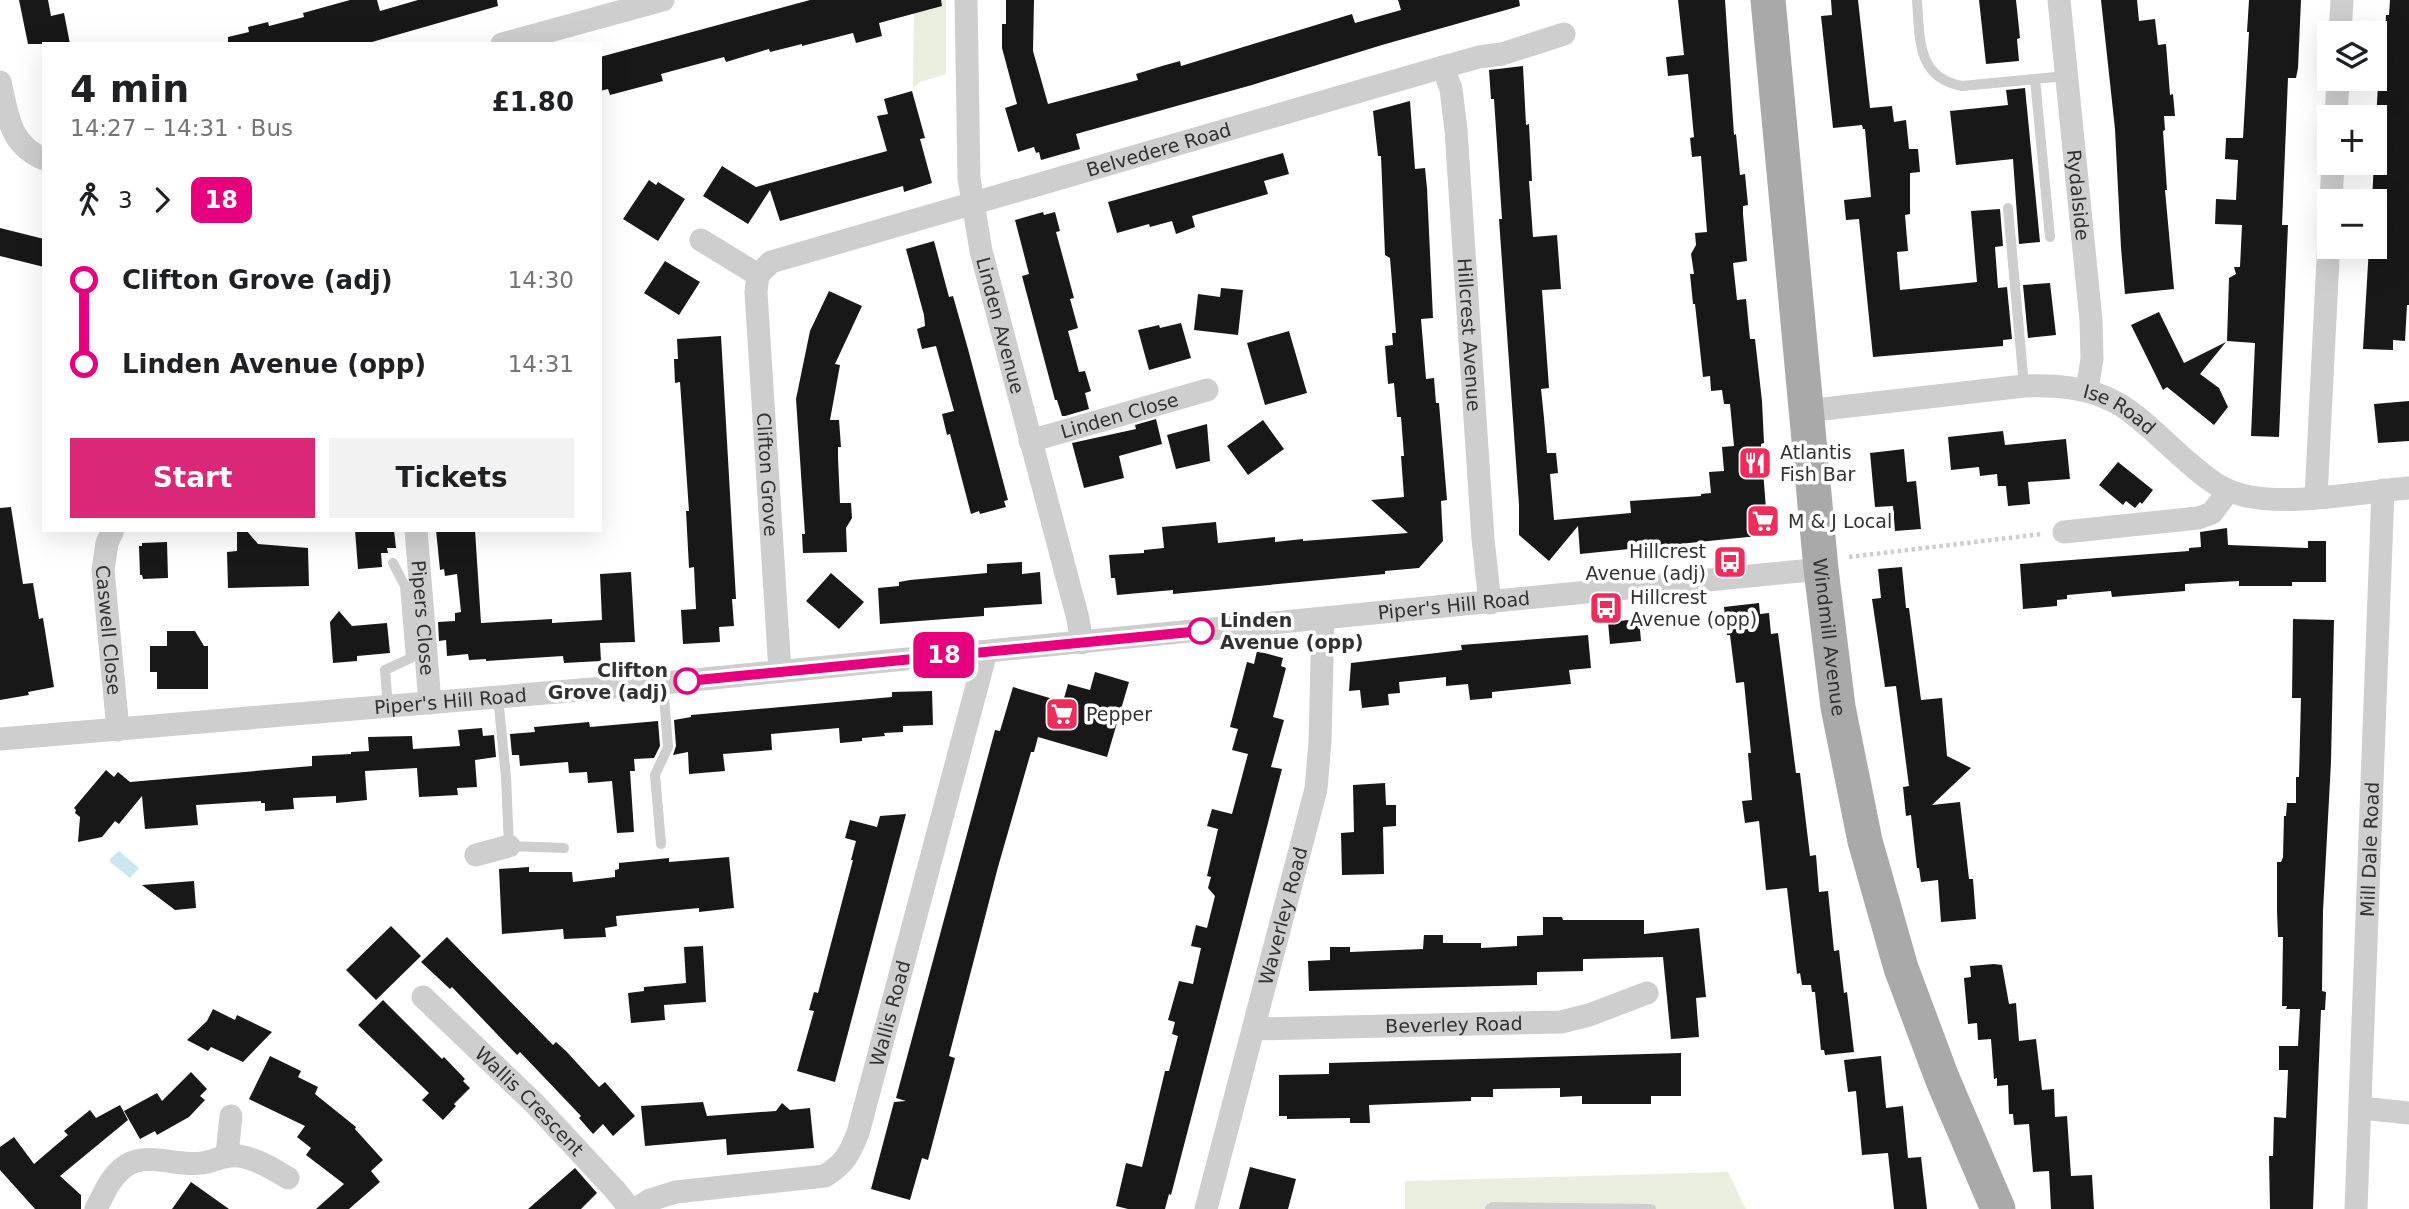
<!DOCTYPE html>
<meta charset="utf-8">
<style>
:root{--surface:#fff;--page:#f2f2f2;--text:#202124;--muted:#757577;--accent:#db2777}
body{margin:0;font-family:"DejaVu Sans",sans-serif;background:var(--page);color:var(--text);height:100vh;display:flex;flex-direction:column;font-size:26px;white-space:nowrap}
*{box-sizing:border-box;margin:0}
p{font-size:23px;color:var(--muted)}
.icon{flex:none;width:38px;height:38px;fill:none;stroke:currentColor;stroke-width:2;stroke-linecap:round;stroke-linejoin:round}
.map{position:relative;flex:1;overflow:hidden}
.sheet{position:absolute;left:42px;top:42px;width:560px;height:490px;display:flex;flex-direction:column;background:var(--surface);border-radius:0px;box-shadow:0 7px 28px #0002}
.sheet>*{flex:none}
.badge{padding:0 14px;border-radius:10px;font-size:24px;line-height:46px}
.fabs{position:absolute;left:2317px;top:21px;display:grid;gap:14px}
.fabs a{display:grid;place-items:center;width:70px;height:70px;border-radius:0px;background:var(--surface);box-shadow:0 7px 28px #0002;font-size:35px}
.map>.badge{position:absolute;translate:-50% -50%;box-shadow:0 0 0 4px #fff}
.legs{display:flex;align-items:center;gap:10px;height:77px;padding:0 28px;font-size:23px}
.legs p{margin-inline-start:auto}
.headline{display:flex;align-items:center;justify-content:space-between;height:119px;padding:0 28px}
h1{font-size:38px;font-weight:700;line-height:52px}
.cta{display:flex;gap:14px;margin-top:auto;padding:14px 28px}
.cta a{flex:1;height:80px;border-radius:0px;background:var(--accent);color:#fff;font-size:28px;font-weight:700;line-height:80px;text-align:center}
.cta a+a{background:var(--page);color:var(--text)}
ul{padding:0 28px;list-style:none}
li{display:flex;align-items:center;gap:24px;height:84px;font-size:26px}
li i{display:grid;place-items:center;width:10px;height:100%;margin:0 9px;background:currentColor}
li i::after{content:'';width:18px;height:18px;margin:-9px;border:5px solid;border-radius:50%;background:var(--surface)}
li p{margin-inline-start:auto}
li:first-child i{background:linear-gradient(#0000 50%,currentColor 0)}
li:last-child i{background:linear-gradient(currentColor 50%,#0000 0)}
.map>svg:first-child{display:block}
.green{fill:#e9eede}
.water{fill:#cae6ee}
.building{fill:#181818}
.lines{fill:none;stroke-linecap:round;stroke-linejoin:round}
.path{stroke:#cecece;stroke-width:4.5;stroke-dasharray:3.5 3.5;stroke-linecap:butt}
.service{stroke:#cecece;stroke-width:10}
.minor{stroke:#cecece;stroke-width:23}
.primary{stroke:#a9a9a9;stroke-width:35}
.line-1-casing{stroke:#fff;stroke-width:16}
.line-1{stroke:#e6007e;stroke-width:10}
.stop-1-dot{fill:#fff;stroke:#e6007e;stroke-width:3.5}
.labels{text-anchor:middle;dominant-baseline:central;stroke-width:7;stroke-linejoin:round;paint-order:stroke}
.street-label{font-size:19px;fill:#313131;stroke:#fff}
.poi-label{font-size:19px;fill:#313131;stroke:#fff;text-anchor:start}
.stop-label{font-size:19px;font-weight:bold;fill:#313131;stroke:#fff;text-anchor:start}
</style>
<div class="map">
<svg width="2409" height="1209" viewBox="0 0 2409 1209">
<rect width="100%" height="100%" fill="#fff"/>
<path class="green" d="M914,0H946V74L920,82L913,88Z
M1728,1172L1746,1209H1405V1181Z"/>
<path class="water" d="M119,851L139,868L130,878L110,862V859Z"/>
<path class="building" d="M19,0H48L51,16L64,13L70,44H28Z
M350,0H377L380,11L418,0H497L498,6L365,44H228V37L249,32L248,27L268,22L269,26L304,17L303,13Z
M810,0H941L942,6L879,23L882,36L856,43L853,33L802,46V44L770,52L769,49L726,62L724,57L661,74L663,81L610,95L608,89L600,91V57Z
M1006,0H1034L1033,51L1048,104L1138,80L1136,74L1162,66L1180,61L1181,66L1352,14L1355,23L1401,10L1398,0H1519L1520,6L1382,45L1252,85L1076,134L1080,149L1041,160L1039,152L1036,153L1034,147L1018,152L1005,108L1017,104L1002,48V24H1006Z
M1678,0H1725L1734,135L1736,134L1740,175L1745,174L1748,205L1743,206V214L1747,261L1733,263L1737,300L1746,299L1750,339H1755L1762,401L1764,443L1761,444L1768,535L1580,554L1578,526L1549,561L1519,535V505L1499,219H1502L1494,99H1491L1489,70L1523,66L1526,125L1529,124L1532,181H1529L1533,237L1557,235L1561,289L1542,290L1549,388L1541,389L1544,418L1547,453H1556L1558,473L1550,474L1554,520L1631,513L1630,501L1701,496V494L1711,493L1709,472L1724,471L1722,447L1734,446L1730,404H1724L1722,390L1711,391L1710,376L1703,377L1695,304H1693L1690,274H1694L1691,254L1696,245L1695,233L1707,232L1701,156L1692,157L1690,138L1694,137L1688,74L1668,76L1666,57L1684,55Z
M1831,0H1858L1870,108L1892,106L1894,122L1906,120L1909,149H1918L1920,172L1910,173V214L1905,215L1908,251L1897,252L1900,290L1977,282L1971,211L2000,209L2003,246L1995,247L1998,288L2007,287L2012,339L2003,340V346L1873,357L1859,219L1846,220L1844,200L1871,197L1865,129H1863L1862,125L1833,128L1821,16L1832,15Z
M1979,0H2016L2020,38L2017,39L2019,61L1986,64Z
M2101,0H2137L2139,21L2155,19L2158,45L2166,44L2170,95L2173,94L2175,116H2164L2165,130L2163,131L2167,190H2165L2174,289L2125,294L2121,248L2115,129Z
M2249,0H2301L2298,68L2296,78H2288L2282,225H2288L2279,437L2251,436L2255,343L2227,341L2229,278L2236,274L2234,267H2240L2242,225L2215,224L2216,199L2236,200L2238,160L2225,159L2226,138H2243L2249,32H2247Z
M2390,0H2409V305H2407L2405,341L2393,340V350L2363,349L2369,247H2375V201H2372L2380,44H2382V35H2385L2386,15H2389Z
M2025,88L2040,242L2019,244L2013,159L1956,165L1950,111L2008,105L2006,90Z
M912,91L925,138L920,139L932,183L904,192L903,186L780,221L770,190L748,224L703,196L722,166L756,187L887,151L877,116L888,114L884,99Z
M1410,101L1415,169L1425,168L1427,188L1433,318L1421,319L1426,379L1434,378L1436,403H1439L1447,500L1441,501L1443,541L1419,568L1385,571V574L1173,594V590L1117,595L1115,578H1111L1109,555L1144,553V550L1164,548L1162,527L1216,522L1218,543L1275,537V542L1303,539V541L1408,533L1371,500L1404,497L1401,456H1404L1401,417H1397L1394,383L1388,384L1385,346L1393,345L1392,333H1396L1390,258L1385,255L1381,156H1378L1373,111Z
M1283,153L1289,174L1264,181L1268,194L1192,216L1195,227L1176,234L1172,221L1150,227L1149,224L1117,233L1108,202Z
M649,180L656,185L658,182L685,199L658,241L623,219Z
M1043,212L1044,215L1055,212L1060,231L1056,232L1074,298L1070,299L1078,328L1068,331L1079,372L1085,371L1091,391L1085,393L1089,409L1065,416H1062L1057,400H1055L1022,276L1029,274L1015,220Z
M0,228L44,239V267L0,256Z
M934,241L949,297L953,296L968,349L1008,500L1004,501L1006,507L980,514L979,511L971,514L950,434L947,435L942,414L954,411L936,346L922,349L917,329L925,326L924,315L906,249Z
M665,261L700,282L679,315L644,293Z
M2050,283L2056,335L2028,338L2023,285Z
M1221,288L1243,290L1238,335L1194,330L1198,294L1220,297Z
M829,291L862,306L835,364L840,365L830,420H839L841,447H838V458L840,503H851L852,518L846,528L847,552L803,553L802,534H805L796,399L810,331Z
M2159,312L2184,363L2226,342L2200,374L2219,388L2228,407L2214,425L2167,387L2163,390L2131,325Z
M1181,323L1191,358L1149,370L1138,330L1159,325L1160,328Z
M1289,331L1307,393L1265,405L1247,343Z
M721,336L736,599H732L734,626L719,627L720,642L683,644L681,610L696,609L694,567L689,568L686,511H689L680,382L675,383L674,359H678L677,339Z
M2409,401V441L2378,443L2374,404Z
M1156,419L1162,444L1119,456L1124,478L1084,488L1072,443L1136,429L1135,425Z
M1263,420L1284,449L1248,475L1227,446Z
M1207,424L1210,461L1176,469L1167,435Z
M2003,431L2005,445L2066,439L2070,479L2028,482L2030,504L2008,506L2006,486H1998L1997,474L1980,476L1979,467L1951,470L1948,437Z
M1904,449L1907,482L1916,481L1921,529L1895,531L1893,506L1875,507L1870,453Z
M2118,462L2153,490L2142,504L2140,502L2135,508L2126,501L2123,505L2099,485Z
M11,507L23,584L33,583L39,619L43,618L54,687L28,692L29,695L0,700V508Z
M2227,528L2228,545L2308,548V541H2326V582H2292V586H2239V581L2185,584V591L2112,597L2111,591L2067,595V599L2057,600V606L2023,609L2020,564L2189,551V548L2201,547L2200,532Z
M237,530H246L258,544L308,548L309,586L228,588L227,552L237,551Z
M355,530H394L396,548H387L388,553H381L382,567L358,569Z
M436,530H475L481,623L552,619V623L602,620L600,574L631,572L635,642L600,643L601,661L564,663L563,656L486,661V659L469,660L468,654L447,656L446,640L439,641L438,622L455,621V613L461,612L457,574L445,576L444,569L440,570Z
M167,542L168,578L143,579L142,575H140L139,546H142V543Z
M1022,562V574L1040,572L1042,604L984,608V616L880,624L878,588L899,586V582L910,580L987,573V564Z
M1902,567L1906,608H1909L1921,700L1942,698L1947,756L1971,768L1932,805L1960,802L1969,879H1973L1976,919L1941,922L1938,880L1921,882L1919,868H1917L1911,815L1906,816L1903,787L1909,786L1896,686L1885,687L1872,599L1881,598L1878,569Z
M831,573L864,602L839,629L806,601Z
M1759,603L1760,614L1769,613L1771,634L1778,633L1796,773H1800L1810,856L1816,855L1819,892L1828,891L1834,951L1839,950L1844,993L1847,992L1854,1052L1825,1055L1824,1050H1821L1815,992H1812L1811,985H1802L1800,973L1797,974L1787,888L1766,890L1759,821L1745,823L1742,801L1752,800L1748,753H1751L1744,682L1736,683L1730,635H1727L1724,607Z
M339,611L352,626L387,623L390,653L357,656V661L333,663L330,622Z
M1639,619L1641,641L1610,644L1608,622Z
M2293,619L2334,620L2331,762L2323,911L2322,991L2326,992L2325,1010H2321L2313,1209H2270L2269,1156H2273L2274,1117L2286,1118L2288,1070H2279V1046H2298L2300,1009H2286L2287,1006H2282L2283,937H2278L2277,911V862H2281L2283,857L2284,816H2286L2287,803H2296V777H2299L2301,698H2292Z
M167,631H195L204,646H208V689H157V672H150V646H167Z
M1588,635L1591,668L1569,670L1571,684L1492,692V698L1470,700L1468,684L1446,686V677L1399,682L1400,693L1388,694L1389,705L1362,708L1360,690L1349,691L1351,663L1462,650L1461,645Z
M1257,651L1283,658L1281,666L1286,668L1273,717L1284,720L1271,767L1282,769L1171,1195L1169,1194L1165,1209H1128L1116,1206L1126,1163L1142,1167L1165,1071H1169L1178,1036L1172,1034L1175,1022L1168,1020L1179,981L1193,984L1201,948L1191,946L1196,925L1207,928L1215,896L1208,888L1211,877L1207,876L1218,829L1207,826L1212,809L1232,814L1248,754L1232,750L1238,729L1230,727L1247,662L1254,664Z
M1095,672L1129,682L1107,757L1038,737L1034,752H1031L998,867L949,1056L955,1058L928,1160L922,1158L910,1200L871,1189L894,1102L906,1101L896,1098L995,730L1000,731L1013,687L1063,702L1068,684L1090,690Z
M932,691L933,725L903,726V732L884,733L885,736L862,738V741L840,743L839,728L771,734L772,750L723,754L725,771L689,774L688,752L673,755L676,746L674,720L691,717V715L892,697V692Z
M658,721L660,746L654,758L634,759L635,771H630L634,832L617,833L612,781L588,783L587,772L569,773L568,762L520,766L519,755H512L510,734L535,732L534,727L589,722L590,727Z
M482,728L483,736L494,735L496,757L475,760L477,787L457,788L458,795L419,797L417,768L365,771L367,800L336,803V796L293,798L294,809L265,811V803H261V801L196,805L198,825L145,829L142,796L119,824L115,821L102,837L78,842L80,817L75,813L76,810L74,808L106,770L114,777L118,772L130,782L312,766V756L351,754V752L369,751L368,737L412,736L413,749L460,746L458,730Z
M1385,783L1386,805H1396V826L1383,827L1384,874L1342,875L1341,833L1354,832L1353,785Z
M906,814L835,1082L797,1071L814,1011L809,1010L814,992L818,993L853,860H851L856,841L845,838L850,820L877,827L880,816Z
M729,857L734,908L699,912V908L616,916L617,926L605,928L606,937L564,939L563,929L502,934L499,869L529,867V872H572L573,882L615,877V870L619,869V863L669,858V862Z
M194,881L196,908L175,910L142,885Z
M1543,917H1562L1563,920H1644V934L1699,928L1706,997L1696,998L1699,1037L1671,1039L1663,957L1583,959V971L1537,972V985L1309,991L1308,961L1330,960V947H1350V952L1423,949L1424,935H1443V943H1481V948L1517,946V936L1543,935Z
M391,926L421,956L376,1000L346,970Z
M447,937L553,1045L556,1042L566,1051L599,1087L605,1082L635,1116L613,1136L603,1124L593,1134L579,1118L581,1116L520,1052L517,1055L452,987L450,989L421,962Z
M703,946L706,1002L664,1005L665,1020L631,1023L628,993L644,991V987L686,983L684,947Z
M1994,964L2002,965L2009,1004L2016,1003L2019,1041L2036,1039L2042,1090L2054,1089L2055,1117L2067,1116L2071,1176L2092,1175L2094,1209H2051L2049,1171L2033,1172L2029,1124L2014,1125L2013,1114H2009L2008,1085L1997,1086V1078L1994,1079L1991,1039L1978,1040L1977,1023L1968,1024L1964,978L1971,977L1970,966Z
M383,1000L442,1059L444,1057L465,1079L463,1081L470,1088L454,1104L456,1106L443,1120L422,1100L429,1093L358,1025Z
M213,1009L235,1020L237,1015L272,1032L243,1062L211,1047L208,1051L187,1040L207,1021Z
M1681,1053V1096H1651V1104H1582V1096L1560,1097V1088L1493,1089V1097H1471V1101L1369,1105L1370,1123H1350V1118L1287,1119V1116H1279V1075L1329,1074V1063Z
M270,1056L301,1071L298,1077L318,1087L315,1094L356,1127L355,1129L383,1160L371,1171L380,1182L349,1209H316L344,1184L306,1155L311,1148L297,1137L305,1126L249,1099Z
M1881,1056L1886,1108L1903,1106L1908,1158L1921,1157L1927,1209H1894L1888,1153L1862,1155L1856,1091L1848,1092L1844,1060Z
M191,1072L207,1089L200,1096L205,1100L189,1117L157,1135L155,1131L140,1139L124,1111L157,1093L162,1101Z
M703,1102L707,1116L776,1111L782,1103L790,1110L810,1108L814,1148L727,1155L726,1139L645,1146L641,1106Z
M120,1105L128,1120L60,1176L81,1195V1209H35L0,1170V1147L14,1137L34,1164L68,1135L64,1131L90,1110L96,1118Z
M1250,1167L1296,1179L1288,1209H1239Z
M575,1168L597,1193L581,1209H528Z
M191,1182L229,1209H172Z"/>
<g class="lines">
<path class="path" d="M1849,557L2042,534"/>
<path class="service" d="M1917,0C1920,37 1916,78 1962,86L2067,76
M2035,79L2050,237
M2008,208L2024,386
M498,697L506,777L509,846L564,848
M388,707L385,670L411,658L405,586L393,563
M661,844L655,775L668,747L663,683
M1490,1209L1493,1207L1651,1209"/>
<g class="minor">
<path id="s1" d="M966,0L969,178L981,251L1078,619L1082,643"/>
<path id="s2" d="M2059,0L2091,320L2092,359L2087,390"/>
<path d="M2340,33L2342,0"/>
<path d="M502,44L663,0"/>
<path id="s3" d="M1443,67L1451,89L1456,130L1483,539L1490,603"/>
<path d="M0,82C8,116 9,144 44,159"/>
<path d="M2336,117L2338,79"/>
<path d="M2331,201L2333,163"/>
<path d="M701,240L758,275"/>
<path id="s4" d="M758,275L771,262L1443,67L1479,57L1502,54L1564,34"/>
<path id="s5" d="M758,275L756,292L780,671"/>
<path id="s6" d="M1806,411L2024,386C2056,385 2088,387 2117,403C2136,413 2165,442 2182,457C2196,469 2213,485 2230,491C2275,510 2359,492 2409,488"/>
<path id="s7" d="M1030,441L1207,390"/>
<path d="M2316,497L2329,239"/>
<path id="s8" d="M113,530L107,543L103,570L118,730"/>
<path id="s9" d="M416,530L430,703"/>
<path d="M2064,532L2198,518L2212,513L2228,491"/>
<path id="s10" d="M0,739L663,683L1821,569"/>
<path d="M476,855L509,846"/>
<path id="s11" d="M423,997L534,1103L615,1190L630,1209"/>
<path id="s12" d="M1254,1029L1561,1022L1589,1015L1647,993"/>
<path d="M2361,1108L2409,1113"/>
<path d="M227,1155L231,1116"/>
<path d="M96,1209C105,1192 110,1176 127,1165C149,1152 178,1167 202,1163C216,1161 224,1154 239,1156C257,1159 273,1169 288,1178"/>
<path id="s13" d="M636,1209L650,1200L676,1192L825,1176C845,1163 849,1155 858,1133L986,652"/>
<path id="s14" d="M1206,1209L1316,789L1320,742L1323,619"/>
<path id="s15" d="M2356,1209L2383,490"/>
</g>
<path class="primary" id="s16" d="M1768,0L1821,569L1838,707L1865,841L1901,968L1942,1078L1998,1209"/>
</g>
<g class="lines">
<defs>
<path id="line-1" d="M687,681L1201,631"/>
</defs>
<use href="#line-1" class="line-1-casing"/>
<use href="#line-1" class="line-1"/>
</g>
<defs>
<symbol id="restaurant-square" viewBox="-11 -11 22 22"><rect x="-9" y="-9" width="18" height="18" rx="4" fill="#ee2d5a" stroke="#fff"/><path d="M-5-6h1v4h1v-4h1v4h1v-4h1v5L-1.5 .5V6h-2V.5L-5-1ZM5-6V6H3V1.5H1.5Q1.5-4 5-6Z" fill="#fff"/></symbol>
<symbol id="supermarket-square" viewBox="-11 -11 22 22"><rect x="-9" y="-9" width="18" height="18" rx="4" fill="#ee2d5a" stroke="#fff"/><path d="M-6-5.5h2.5l.6 2H6L4.5 2H-2.5L-4.4-4H-6ZM-1.5 3.2a1.3 1.3 0 1 0 .1 0ZM3 3.2a1.3 1.3 0 1 0 .1 0Z" fill="#fff"/></symbol>
<symbol id="bus-square" viewBox="-11 -11 22 22"><rect x="-9" y="-9" width="18" height="18" rx="4" fill="#ee2d5a" stroke="#fff"/><path d="M-5-6H5V4H4V6H2V4H-2V6H-4V4H-5ZM-3.5-4V0h7V-4ZM-3.5 1.2v1.5H-2V1.2ZM2 1.2v1.5H3.5V1.2Z" fill="#fff"/></symbol>
</defs>
<g fill-rule="evenodd">
<use href="#restaurant-square" x="1736" y="444" width="38" height="38"/>
<use href="#supermarket-square" x="1744" y="502" width="38" height="38"/>
<use href="#bus-square" x="1711" y="543" width="38" height="38"/>
<use href="#bus-square" x="1587" y="589" width="38" height="38"/>
<use href="#supermarket-square" x="1043" y="695" width="38" height="38"/>
</g>
<g class="stop-1-dot">
<circle cx="1201" cy="631" r="12"/>
<circle cx="687" cy="681" r="12"/>
</g>
<g class="labels">
<g class="street-label">
<text stroke="none"><textPath href="#s4" startOffset="422">Belvedere Road</textPath></text>
<text stroke="none"><textPath href="#s2" startOffset="196">Rydalside</textPath></text>
<text stroke="none"><textPath href="#s1" startOffset="329">Linden Avenue</textPath></text>
<text stroke="none"><textPath href="#s3" startOffset="270">Hillcrest Avenue</textPath></text>
<text stroke="none"><textPath href="#s6" startOffset="320">Ise Road</textPath></text>
<text stroke="none"><textPath href="#s7" startOffset="93">Linden Close</textPath></text>
<text stroke="none"><textPath href="#s5" startOffset="200">Clifton Grove</textPath></text>
<text stroke="none"><textPath href="#s10" startOffset="1460">Piper's Hill Road</textPath></text>
<text stroke="none"><textPath href="#s9" startOffset="88">Pipers Close</textPath></text>
<text stroke="none"><textPath href="#s8" startOffset="102">Caswell Close</textPath></text>
<text stroke="none"><textPath href="#s16" startOffset="640">Windmill Avenue</textPath></text>
<text stroke="none"><textPath href="#s10" startOffset="452">Piper's Hill Road</textPath></text>
<text stroke="none"><textPath href="#s15" startOffset="360">Mill Dale Road</textPath></text>
<text stroke="none"><textPath href="#s14" startOffset="303">Waverley Road</textPath></text>
<text stroke="none"><textPath href="#s13" startOffset="373">Wallis Road</textPath></text>
<text stroke="none"><textPath href="#s12" startOffset="200">Beverley Road</textPath></text>
<text stroke="none"><textPath href="#s11" startOffset="149">Wallis Crescent</textPath></text>
</g>
<g class="poi-label">
<text x="1780" y="452">Atlantis<tspan x="1780" dy="22">Fish Bar</tspan></text>
<text x="1788" y="521">M &amp; J Local</text>
<text x="1706" y="551" text-anchor="end">Hillcrest<tspan x="1706" dy="22">Avenue (adj)</tspan></text>
<text x="1630" y="597">Hillcrest<tspan x="1630" dy="22">Avenue (opp)</tspan></text>
<text x="1086" y="714">Pepper</text>
</g>
<g class="stop-label">
<text x="1220" y="620">Linden<tspan x="1220" dy="22">Avenue (opp)</tspan></text>
<text x="668" y="670" text-anchor="end">Clifton<tspan x="668" dy="22">Grove (adj)</tspan></text>
</g>
</g>
</svg>
<div class="fabs">
<a><svg class="icon" aria-label="layers" viewBox="0 0 24 24"><path d="M12 4l9 5-9 5-9-5zM3 14l9 5 9-5"/></svg></a>
<a>+</a>
<a>−</a>
</div>
<b class="badge" style="left:944px;top:655px;background:#e6007e;color:#fff">18</b>
<section class="sheet">
<div class="headline"><div><h1>4 min</h1><p>14:27 – 14:31 · Bus</p></div><b>£1.80</b></div>
<div class="legs"><svg class="icon" aria-label="walk" viewBox="0 0 24 24"><circle cx="13" cy="4" r="2"/><path d="M13 8l-2 6 4 7M11 14l-3 7M7 12l3-4h3l4 4"/></svg>3<svg class="icon" aria-label="forward" viewBox="0 0 24 24"><path d="M9 5l7 7-7 7"/></svg><b class="badge" style="background:#e6007e;color:#fff">18</b></div>
<ul>
<li><i style="color:#e6007e"></i><b>Clifton Grove (adj)</b><p>14:30</p></li>
<li><i style="color:#e6007e"></i><b>Linden Avenue (opp)</b><p>14:31</p></li>
</ul>
<div class="cta"><a>Start</a><a>Tickets</a></div>
</section>
</div>
